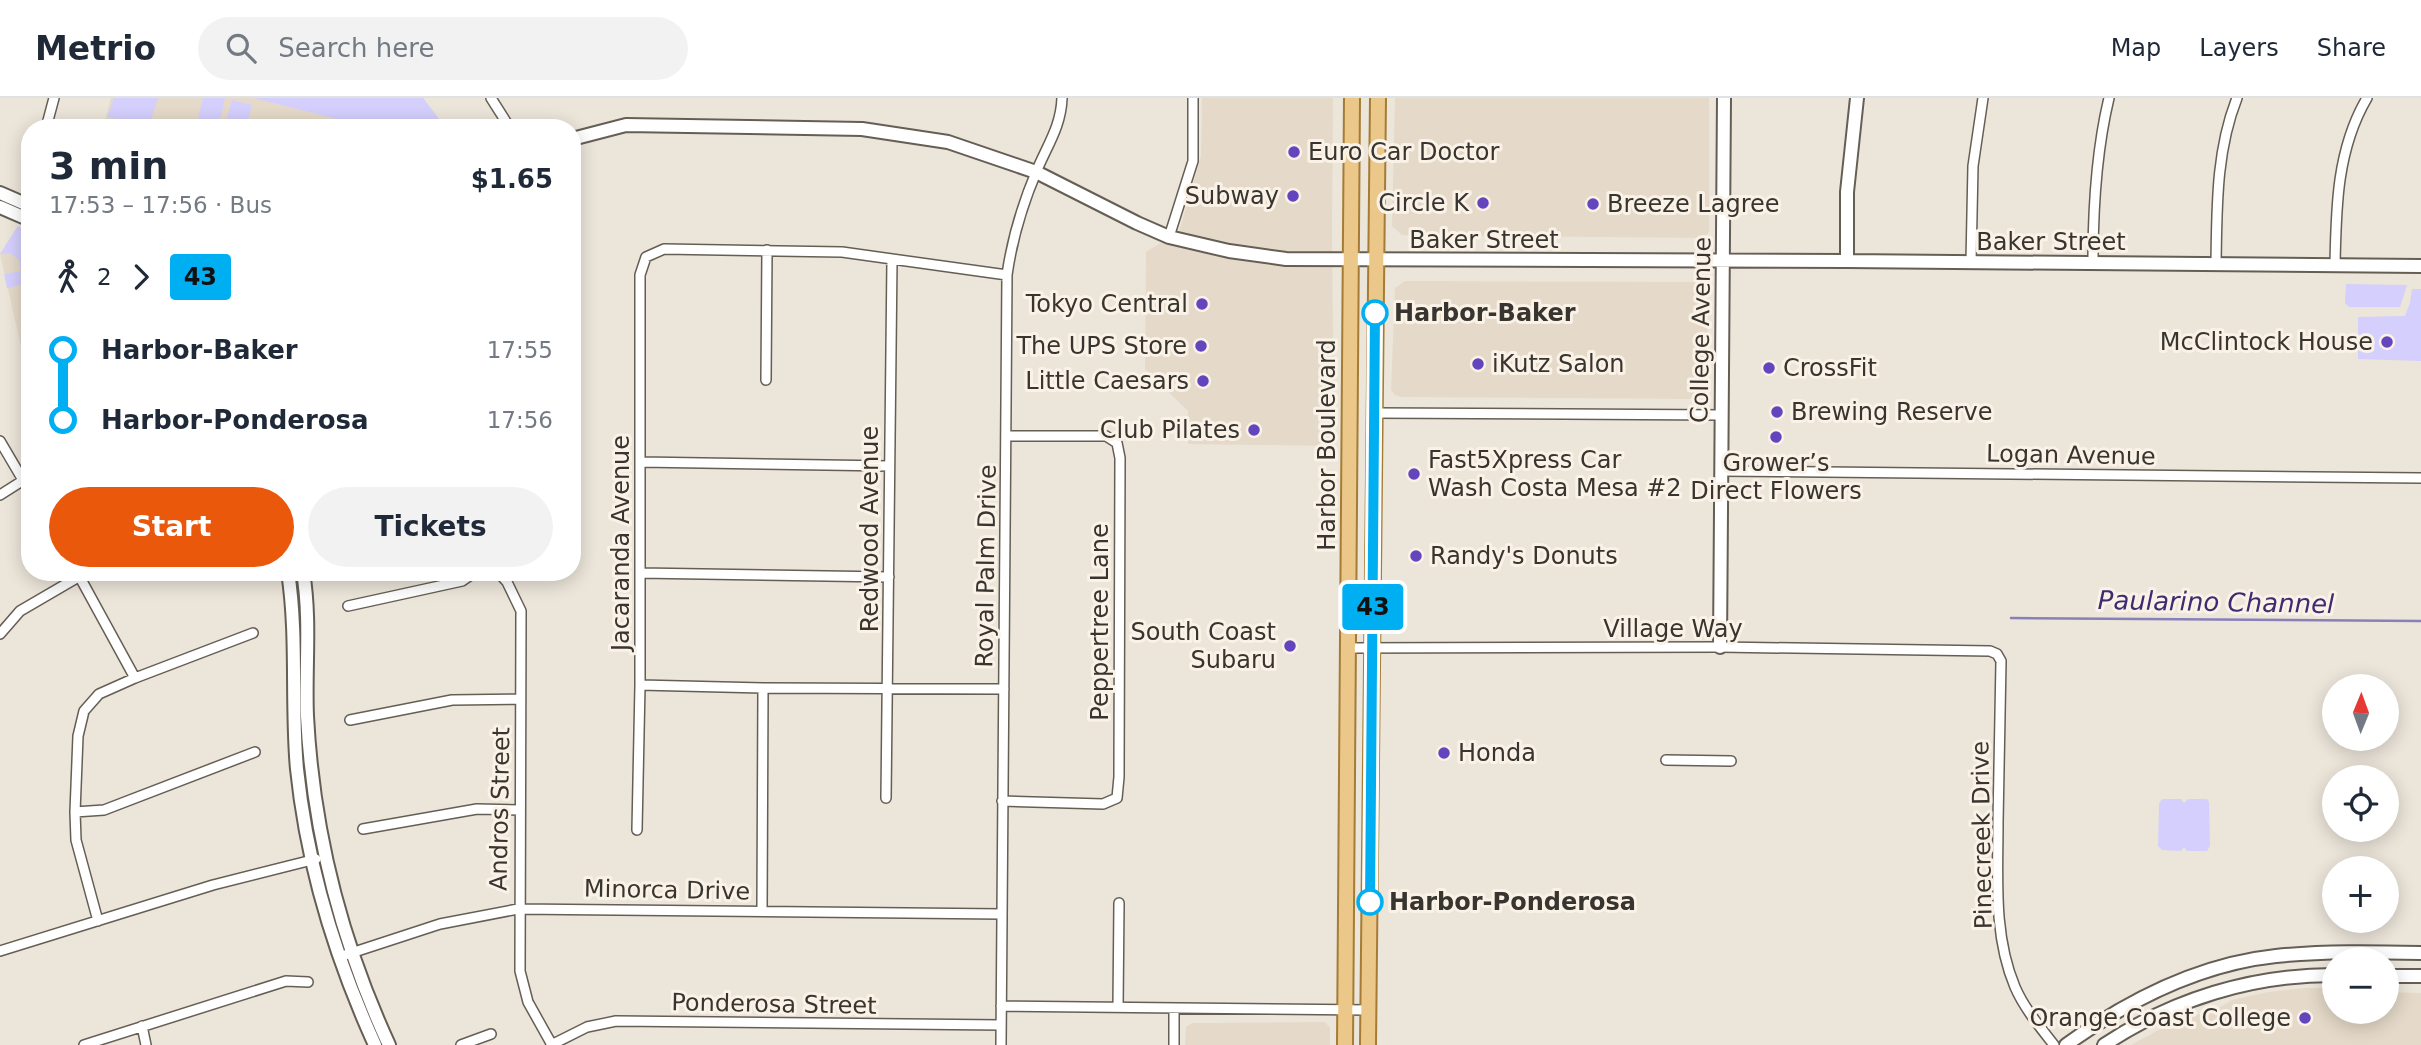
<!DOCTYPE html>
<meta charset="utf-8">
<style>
:root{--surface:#fff;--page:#f2f2f3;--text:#1f2937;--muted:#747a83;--line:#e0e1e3;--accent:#ea580c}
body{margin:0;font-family:"DejaVu Sans",sans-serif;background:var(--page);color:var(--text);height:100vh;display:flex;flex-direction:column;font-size:26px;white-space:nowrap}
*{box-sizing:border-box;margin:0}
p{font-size:23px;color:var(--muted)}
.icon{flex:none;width:38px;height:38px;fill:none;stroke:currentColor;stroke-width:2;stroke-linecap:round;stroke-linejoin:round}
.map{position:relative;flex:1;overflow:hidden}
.details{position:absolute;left:21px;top:21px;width:560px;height:462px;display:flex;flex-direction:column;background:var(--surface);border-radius:28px;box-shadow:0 4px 18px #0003}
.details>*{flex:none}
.badge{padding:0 14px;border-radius:5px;font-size:24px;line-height:46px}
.needle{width:46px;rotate:1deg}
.tools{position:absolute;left:2322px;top:576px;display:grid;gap:14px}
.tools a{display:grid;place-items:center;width:77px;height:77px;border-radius:50%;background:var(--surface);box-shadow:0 4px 18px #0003;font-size:35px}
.map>.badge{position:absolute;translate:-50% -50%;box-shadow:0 0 0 4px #fff}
.legs{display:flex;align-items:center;gap:10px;height:77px;padding:0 28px;font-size:23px}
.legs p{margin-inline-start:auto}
.head{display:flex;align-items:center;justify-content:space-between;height:119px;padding:0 28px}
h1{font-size:38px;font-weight:800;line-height:52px}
.action{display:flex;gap:14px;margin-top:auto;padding:14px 28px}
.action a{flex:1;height:80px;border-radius:42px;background:var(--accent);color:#fff;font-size:28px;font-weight:800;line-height:80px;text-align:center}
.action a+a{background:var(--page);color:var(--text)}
ul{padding:0 28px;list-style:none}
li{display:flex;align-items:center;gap:24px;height:70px;font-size:26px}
li i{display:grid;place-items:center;width:10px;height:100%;margin:0 9px;background:currentColor}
li i::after{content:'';width:18px;height:18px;margin:-9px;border:5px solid;border-radius:50%;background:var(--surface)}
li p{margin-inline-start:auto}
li:first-child i{background:linear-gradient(#0000 50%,currentColor 0)}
li:last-child i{background:linear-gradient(currentColor 50%,#0000 0)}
header{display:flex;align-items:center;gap:42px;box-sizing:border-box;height:98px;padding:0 35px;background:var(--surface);border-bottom:2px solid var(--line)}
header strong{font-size:33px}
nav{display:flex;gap:38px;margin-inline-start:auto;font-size:24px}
.search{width:490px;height:63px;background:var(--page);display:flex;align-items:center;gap:18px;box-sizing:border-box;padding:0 24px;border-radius:38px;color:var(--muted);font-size:26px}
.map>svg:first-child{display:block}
.built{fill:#e5dac9}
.green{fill:#d4cffc}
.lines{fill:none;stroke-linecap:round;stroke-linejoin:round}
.stream{stroke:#8880b9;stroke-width:2.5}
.street-casing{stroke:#655e55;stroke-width:12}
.secondary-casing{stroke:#655e55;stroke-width:16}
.primary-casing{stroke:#a47c36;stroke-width:18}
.street{stroke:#fff;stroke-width:9}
.secondary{stroke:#fff;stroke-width:12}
.primary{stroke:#ebc789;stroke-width:14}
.line-1-casing{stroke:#fff;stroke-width:16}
.line-1{stroke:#00aff2;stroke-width:10}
.poi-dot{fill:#6445be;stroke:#faf2e7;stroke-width:2.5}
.stop-1-dot{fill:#fff;stroke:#00aff2;stroke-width:3.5}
.labels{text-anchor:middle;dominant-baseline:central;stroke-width:6;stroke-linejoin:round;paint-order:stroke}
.poi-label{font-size:24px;fill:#383530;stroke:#faf2e7;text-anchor:end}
.street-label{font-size:24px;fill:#383530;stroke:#faf2e7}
.stop-label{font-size:24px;font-weight:bold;fill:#383530;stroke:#faf2e7;text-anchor:start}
.water-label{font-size:26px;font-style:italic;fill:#3c2c71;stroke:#faf2e7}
</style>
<header>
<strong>Metrio</strong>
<div class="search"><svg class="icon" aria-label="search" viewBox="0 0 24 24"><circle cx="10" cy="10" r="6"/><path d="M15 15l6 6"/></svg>Search here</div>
<nav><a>Map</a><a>Layers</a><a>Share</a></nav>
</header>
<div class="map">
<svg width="2421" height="947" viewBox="0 0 2421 947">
<rect width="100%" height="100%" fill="#ece5da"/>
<path class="built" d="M111,0H423L446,30H103Z
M1202,0H1333L1332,132L1334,348L1188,346V313L1145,271L1146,154L1179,134L1201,58Z
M1395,0H1709V134L1703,140L1402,137L1392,128Z
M18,128L30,134V288L0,156Z
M1405,183L1704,184L1708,189L1707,294L1700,301L1402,299L1395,297L1391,292L1395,190Z
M2305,890H2334V914H2387V894L2421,895V947H2131L2164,929L2207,913H2213L2232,902L2268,894Z
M1325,924L1330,930V947H1185L1186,929L1192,925Z"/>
<path class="green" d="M114,0H158L149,28L107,19Z
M203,0H225L218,30H196Z
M254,0H423L446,30H372Z
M232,2L252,7L246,30H224Z
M18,128L30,134V197L25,200L21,187L7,190L4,176L21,173L19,162L10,155L0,156Z
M2346,186L2407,187L2400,209H2349L2345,205Z
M2412,191H2421V263L2358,261V219L2405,218L2410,205Z
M2162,701H2181L2184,705L2188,701H2207L2209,704L2210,748L2207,753H2187L2184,749L2181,753L2162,752L2158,748L2159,706Z"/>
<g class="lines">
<path class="stream" d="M2011,520L2421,523"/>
<defs>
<path id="street" d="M491,0L510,30
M46,30L54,0
M1169,139L1193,63V0
M1971,164L1973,68L1983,0
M2093,164C2093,109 2096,54 2109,0
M2216,165C2217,109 2216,53 2237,0
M2335,167C2336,109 2337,51 2367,0
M766,282L767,152
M1375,315L1721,317
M0,343L30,394
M641,364L889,368
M1721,373L2421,380
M0,397L30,378
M77,474L135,580
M498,474L507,484L521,513L520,873L528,904L552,947
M640,475L889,479
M348,508L462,483L475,474
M0,536L20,513L80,478
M1349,550L1720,549L1990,553L1997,556L2001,563C2000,617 1999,670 1998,724C1998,779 1993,837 2015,889C2024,910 2040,929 2054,947
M640,587L763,590L1004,591
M350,622L452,602L520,601
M1666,662L1731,663
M886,700L892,162
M1002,703L1103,706L1117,700L1119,679L1120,360L1117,345L1106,338H1007
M75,714L104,712L255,654
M363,731L477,711L520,712
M637,732L640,587V177L646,159L664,151L842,154L1007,177
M762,812L763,590
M98,823L76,742L75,714L78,638L84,613L99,596L135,580L253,535
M0,853L213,787L316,761
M339,859L440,826L518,811L1002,816
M1001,908L1369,912
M1118,909L1119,805
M142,928L146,947
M84,947L286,883L308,884
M461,947L491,936
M551,947L587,929L616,923L1001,927
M1001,947L1007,177C1012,141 1023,105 1037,72C1048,46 1061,28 1062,0
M1174,947V911"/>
<path id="secondary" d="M572,41L626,27L862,31L948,44L1036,74L1137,125L1169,139L1229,153L1286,161L1847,163L2421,168
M0,95L30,108
M0,109L30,122
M1847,163V94L1857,0
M288,474C298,539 291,606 297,671C307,768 335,859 375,947
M303,474C311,522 305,570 307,618C313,733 341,843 389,947
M1720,549L1724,0
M2387,878H2421
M2066,947C2127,903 2200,866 2276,858C2324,853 2373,854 2421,855
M2104,947C2173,901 2252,877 2334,877"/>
<path id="primary" d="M1345,947L1352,0
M1368,947L1378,0"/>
</defs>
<use href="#street" class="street-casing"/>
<use href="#secondary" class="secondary-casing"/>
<use href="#primary" class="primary-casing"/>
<use href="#street" class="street"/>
<use href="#secondary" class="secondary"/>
<use href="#primary" class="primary"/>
</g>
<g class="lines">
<defs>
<path id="line-1" d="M1370,804L1375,215"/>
</defs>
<use href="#line-1" class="line-1-casing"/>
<use href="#line-1" class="line-1"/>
</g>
<g class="poi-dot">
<circle cx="1294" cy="54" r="7"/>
<circle cx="1293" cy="98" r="7"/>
<circle cx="1483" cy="105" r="7"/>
<circle cx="1593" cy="106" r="7"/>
<circle cx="1202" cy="206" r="7"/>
<circle cx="2387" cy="244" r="7"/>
<circle cx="1201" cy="248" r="7"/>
<circle cx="1478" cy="266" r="7"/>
<circle cx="1769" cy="270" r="7"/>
<circle cx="1203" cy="283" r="7"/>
<circle cx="1777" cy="314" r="7"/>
<circle cx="1254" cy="332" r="7"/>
<circle cx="1776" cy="339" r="7"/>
<circle cx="1414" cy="376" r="7"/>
<circle cx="1416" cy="458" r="7"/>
<circle cx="1290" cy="548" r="7"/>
<circle cx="1444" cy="655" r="7"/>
<circle cx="2305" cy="920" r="7"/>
</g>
<g class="stop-1-dot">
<circle cx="1375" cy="215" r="12"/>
<circle cx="1370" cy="804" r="12"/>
</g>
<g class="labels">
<g class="poi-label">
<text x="1308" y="54" text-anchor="start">Euro Car Doctor</text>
<text x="1279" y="98">Subway</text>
<text x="1469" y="105">Circle K</text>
<text x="1607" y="106" text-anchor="start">Breeze Lagree</text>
<text x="1188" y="206">Tokyo Central</text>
<text x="2373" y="244">McClintock House</text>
<text x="1187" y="248">The UPS Store</text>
<text x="1492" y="266" text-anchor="start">iKutz Salon</text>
<text x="1783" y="270" text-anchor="start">CrossFit</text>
<text x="1189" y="283">Little Caesars</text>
<text x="1791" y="314" text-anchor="start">Brewing Reserve</text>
<text x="1240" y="332">Club Pilates</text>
<text x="1428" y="362" text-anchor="start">Fast5Xpress Car<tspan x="1428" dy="28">Wash Costa Mesa #2</tspan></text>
<text x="1776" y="365" text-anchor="middle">Grower’s<tspan x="1776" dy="28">Direct Flowers</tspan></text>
<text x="1430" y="458" text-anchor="start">Randy's Donuts</text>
<text x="1276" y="534">South Coast<tspan x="1276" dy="28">Subaru</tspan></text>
<text x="1458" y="655" text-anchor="start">Honda</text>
<text x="2291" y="920">Orange Coast College</text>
</g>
<g class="street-label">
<text x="1484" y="142">Baker Street</text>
<text x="2051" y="144">Baker Street</text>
<text transform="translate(1701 232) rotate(-89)">College Avenue</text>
<text transform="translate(1327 347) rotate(-90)">Harbor Boulevard</text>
<text transform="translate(2071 357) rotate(1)">Logan Avenue</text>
<text transform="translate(870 431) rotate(-90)">Redwood Avenue</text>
<text transform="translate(621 445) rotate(-90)">Jacaranda Avenue</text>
<text transform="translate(986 468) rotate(-89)">Royal Palm Drive</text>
<text transform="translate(1100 524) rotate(-90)">Peppertree Lane</text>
<text x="1673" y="531">Village Way</text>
<text transform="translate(500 711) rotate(-89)">Andros Street</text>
<text transform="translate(1982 737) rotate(-91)">Pinecreek Drive</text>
<text transform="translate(667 792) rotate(1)">Minorca Drive</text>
<text transform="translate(774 906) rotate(1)">Ponderosa Street</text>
</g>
<g class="stop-label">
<text x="1394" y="215">Harbor-Baker</text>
<text x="1389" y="804">Harbor-Ponderosa</text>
</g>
<g class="water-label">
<text transform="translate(2216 504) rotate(1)">Paularino Channel</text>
</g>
</g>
</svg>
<div class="tools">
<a><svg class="needle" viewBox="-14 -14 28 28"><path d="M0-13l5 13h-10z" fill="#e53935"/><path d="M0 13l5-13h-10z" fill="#747a83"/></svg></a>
<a><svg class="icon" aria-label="locate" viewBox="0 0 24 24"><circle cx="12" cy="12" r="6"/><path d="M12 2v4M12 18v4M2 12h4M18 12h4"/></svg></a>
<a>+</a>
<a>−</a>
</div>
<b class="badge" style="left:1373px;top:509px;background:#00aff2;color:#111">43</b>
<section class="details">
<div class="head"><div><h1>3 min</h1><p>17:53 – 17:56 · Bus</p></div><b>$1.65</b></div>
<div class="legs"><svg class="icon" aria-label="walk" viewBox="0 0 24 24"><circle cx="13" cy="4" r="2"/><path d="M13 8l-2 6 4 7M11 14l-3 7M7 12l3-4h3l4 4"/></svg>2<svg class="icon" aria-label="forward" viewBox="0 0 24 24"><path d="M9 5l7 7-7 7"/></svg><b class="badge" style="background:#00aff2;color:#111">43</b></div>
<ul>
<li><i style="color:#00aff2"></i><b>Harbor-Baker</b><p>17:55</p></li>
<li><i style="color:#00aff2"></i><b>Harbor-Ponderosa</b><p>17:56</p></li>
</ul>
<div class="action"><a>Start</a><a>Tickets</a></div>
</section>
</div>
